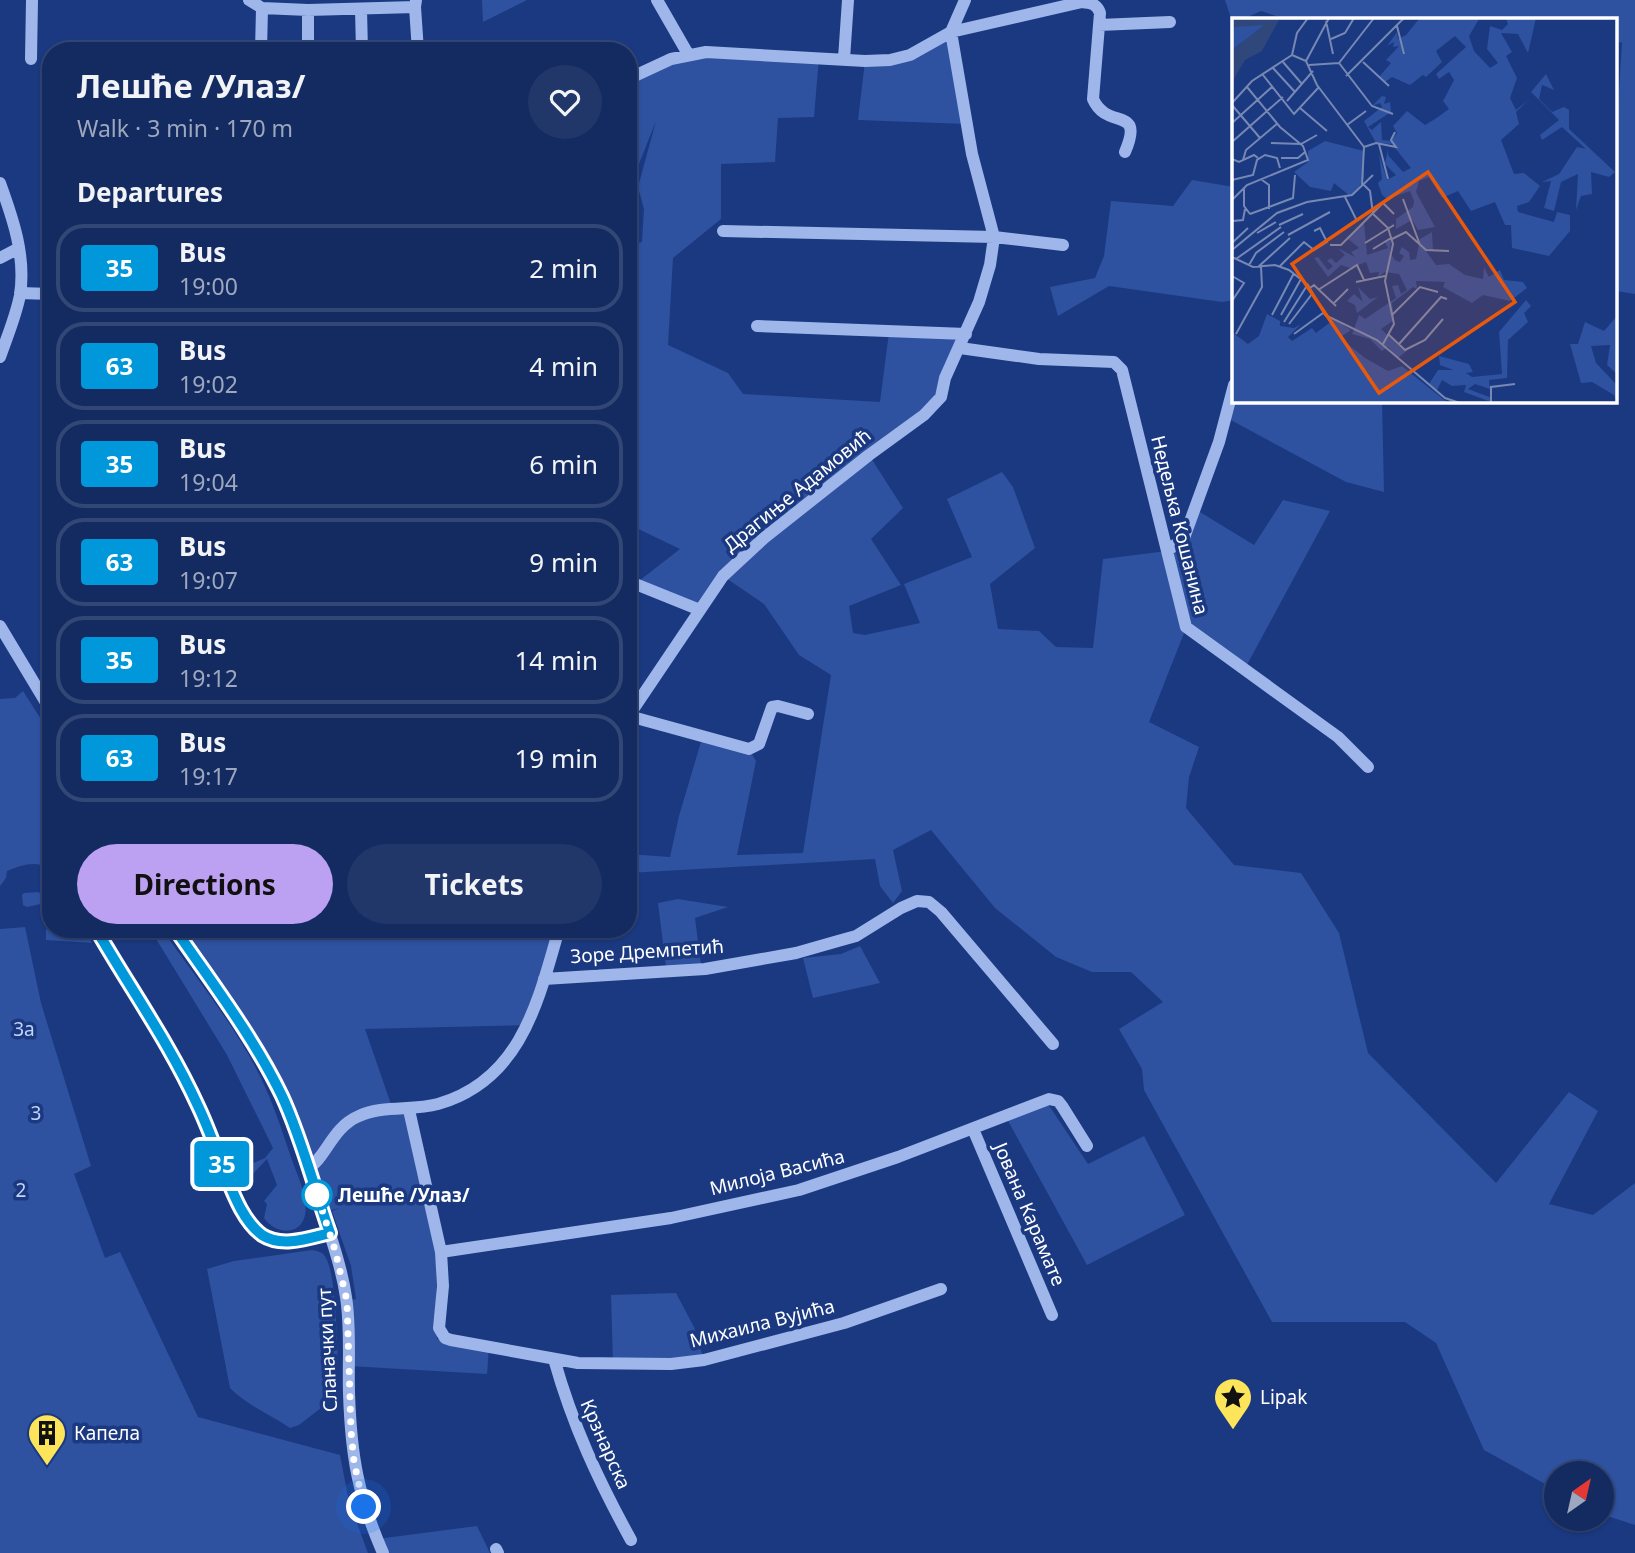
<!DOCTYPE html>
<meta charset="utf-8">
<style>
:root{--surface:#142b61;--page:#21376a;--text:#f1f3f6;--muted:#9da7bd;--line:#334776;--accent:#bca0f2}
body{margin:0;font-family:"Noto Sans",sans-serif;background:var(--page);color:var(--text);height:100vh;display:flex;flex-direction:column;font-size:26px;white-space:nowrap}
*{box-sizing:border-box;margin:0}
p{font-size:23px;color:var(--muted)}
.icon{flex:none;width:38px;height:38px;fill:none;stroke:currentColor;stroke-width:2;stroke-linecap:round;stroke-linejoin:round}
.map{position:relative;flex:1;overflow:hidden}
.drawer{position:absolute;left:42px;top:42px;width:595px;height:896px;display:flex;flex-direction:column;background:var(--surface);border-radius:28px;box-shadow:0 2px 5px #0004,0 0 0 2px var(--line)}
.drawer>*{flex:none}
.badge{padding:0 14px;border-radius:5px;font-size:24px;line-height:46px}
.needle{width:46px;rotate:34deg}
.controls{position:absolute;left:1544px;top:1461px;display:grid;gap:14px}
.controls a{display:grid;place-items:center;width:70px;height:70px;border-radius:50%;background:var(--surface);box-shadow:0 2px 5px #0004,0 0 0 2px var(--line);font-size:35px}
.you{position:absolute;width:35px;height:35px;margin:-18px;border:5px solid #fff;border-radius:50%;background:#1a73e8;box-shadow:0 0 0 10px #1a73e833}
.map>.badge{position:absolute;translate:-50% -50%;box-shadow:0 0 0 4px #fff}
h2{padding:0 35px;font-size:26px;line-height:63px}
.round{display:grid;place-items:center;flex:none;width:74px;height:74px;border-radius:37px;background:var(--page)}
.summary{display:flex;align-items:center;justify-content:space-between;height:119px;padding:0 35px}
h1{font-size:33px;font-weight:700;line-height:52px}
.action{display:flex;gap:14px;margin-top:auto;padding:14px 35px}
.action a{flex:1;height:80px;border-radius:42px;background:var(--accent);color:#111;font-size:28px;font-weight:700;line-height:80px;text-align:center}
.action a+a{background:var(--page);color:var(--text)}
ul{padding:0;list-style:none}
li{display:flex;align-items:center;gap:21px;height:88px;margin:0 14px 10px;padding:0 21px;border:4px solid var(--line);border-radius:28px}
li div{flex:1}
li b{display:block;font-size:26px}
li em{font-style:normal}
li .badge{min-width:77px;font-weight:700;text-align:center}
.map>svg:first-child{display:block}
.green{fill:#2e51a0}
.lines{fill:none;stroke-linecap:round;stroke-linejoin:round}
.minor{stroke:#9fb6ea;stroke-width:12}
.line-casing{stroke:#fff;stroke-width:16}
.line{stroke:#0098da;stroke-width:10}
.walk{stroke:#fff;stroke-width:7;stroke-dasharray:0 12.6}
.stop-dot{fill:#fff;stroke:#0098da;stroke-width:3.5}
.labels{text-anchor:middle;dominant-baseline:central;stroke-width:7;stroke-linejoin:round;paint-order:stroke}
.street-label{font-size:19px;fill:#fff;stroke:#1b3981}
.park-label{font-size:19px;fill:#c3d4f8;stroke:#1b3981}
.stop-label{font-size:19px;font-weight:bold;fill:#fff;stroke:#1b3981;text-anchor:start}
.poi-label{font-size:19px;fill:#fff;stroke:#1b3981;text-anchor:start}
.inset-road{fill:none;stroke:#7688b3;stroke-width:2}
.view{fill:#e8590c;fill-opacity:0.15;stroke:#e8590c;stroke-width:3.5}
.inset-edge{fill:none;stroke:#fff;stroke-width:3.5}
</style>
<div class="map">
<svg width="1635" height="1553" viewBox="0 0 1635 1553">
<rect width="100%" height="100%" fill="#1b3981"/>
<path class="green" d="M482,0H527L483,22Z
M1225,0H1635V294L1616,291V136L1622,43L1616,41V19H1285L1261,11L1243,19H1234L1233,24Z
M951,32L966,124L858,120L865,61L890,60Z
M688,54L819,58L814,117L778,118L775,162L721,164V219L673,258L668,345L728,373L743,394L880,402L889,332L966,334L941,397L869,455L903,508L871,539L901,585L849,606L853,633L865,635L920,623L904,584L972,557L947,499L1002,472L1013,487L1035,548L990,584L998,629L1039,631L1056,647L1093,648L1103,559L1167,551L1179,544L1195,509L1254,545L1283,500L1330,511L1242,674L1186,628L1149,722L1199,747L1189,777L1186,808L1234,865L1301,873L1339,933L1368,1053L1496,1183L1569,1092L1598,1111L1549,1204L1593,1215L1635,1183V1525L1601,1514V1474H1556V1490L1484,1450L1436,1343L1405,1322H1272L1144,1090L1142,1069L1119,1029L1163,1002L1131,972H1092L1056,957L995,908L931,830L893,850L902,891L893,903L880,886L875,859L628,873V854L670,857L679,816L703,735L749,749L756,761L737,855L803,853L831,675L799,655L764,604L723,576L700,610L635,584L680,549L628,524V246L642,242L644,209L638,187L656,121L629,189L628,80Z
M1192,180L1234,187V300L1222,302L1109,286L1058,316L1050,287L1095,278L1104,256L1111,201L1173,206Z
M1234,401H1382L1384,492L1346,482L1227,418Z
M23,691L51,735V869C35,860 23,865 7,871L6,878L0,886V699L15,698Z
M38,892L45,896V903L27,907L23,905L22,895L24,893Z
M678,899L728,907L695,918L701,965L666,967L658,903Z
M51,923V929H84L92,943L46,940V930Z
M25,927L41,1003L91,1166L74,1174L105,1258L120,1252L198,1417L340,1455L349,1502L368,1553H0V929Z
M150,929H162C196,979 241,1032 265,1087C276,1111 284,1137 293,1163C299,1179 313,1209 301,1224C290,1237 271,1229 264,1218L267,1204L264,1201L277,1185L267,1159L247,1180L239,1176L237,1170L265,1158L273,1148L227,1055Z
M175,929H559L529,1025L365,1029L393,1110H409L436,1227L437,1339L489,1347L487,1374L349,1366L347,1301L356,1299L351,1266L332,1211L340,1208L323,1212L283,1099Z
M860,946L880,983L813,998L803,958L841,954Z
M1048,1104L1088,1164L1144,1136L1185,1215L1087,1265L1007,1119Z
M312,1250C318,1251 323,1252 326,1258C338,1280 337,1364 339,1394L299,1425L290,1428C270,1414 246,1405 230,1388L207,1269L234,1261Z
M676,1293L694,1327L704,1360L613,1364L611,1295Z
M477,1526L490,1553H383L377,1539Z"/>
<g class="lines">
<path class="minor" d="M249,0L262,8L308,10L415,7L416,0
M657,0L688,54
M415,7L418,51
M361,9L362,51
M308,10V51
M1099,25L1170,22
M261,51L262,8
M462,51H477
M31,59L32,0
M844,59L848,0
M628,79L671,59L706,52L865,61L890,60L910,55L951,32L1082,2C1091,3 1097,4 1100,13L1093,99C1107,131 1145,105 1125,152
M0,183C13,219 26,256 20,295C16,316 7,337 0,357
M723,231L994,237L1063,245
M0,258L19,248
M20,293L51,294
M757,326L966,334
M960,348L1039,359L1114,362L1122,370L1186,627L1338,737L1368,767
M1167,551L1184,538L1219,442L1234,385
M628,581L700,610
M0,626L51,711
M629,716L749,749L759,744L772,707L778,706L808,714
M628,717L723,576L764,538L869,455L924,415L941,397L945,378L979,302L990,265L994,237L972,154L951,32L965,0
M175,929C213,984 257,1038 283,1100C297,1132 308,1167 319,1200C329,1232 341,1264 346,1297C351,1329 348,1361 349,1393C351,1456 358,1496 383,1553
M544,979L705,969L796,953L838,941L856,936L901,908L917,901L929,902L941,912L1053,1044
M409,1110L441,1252L443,1286L439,1328L445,1338L451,1340L578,1363L671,1364L704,1360L844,1323L941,1289
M973,1129L1052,1315
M308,1168C325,1160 332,1127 359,1116C383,1105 412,1111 438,1104C521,1080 538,1002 559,929
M441,1252L671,1218L799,1190L898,1157L1049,1099L1058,1101L1062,1106L1087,1146
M554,1359C573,1426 598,1480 631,1540
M496,1549L498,1553"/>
</g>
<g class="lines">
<defs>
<path id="line" d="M96,929C130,988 170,1044 198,1106C208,1127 216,1149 224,1171C233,1193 243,1221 262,1235C282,1248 309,1238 330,1233C314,1188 302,1139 282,1096C253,1036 212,983 175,929"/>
</defs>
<use href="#line" class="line-casing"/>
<use href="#line" class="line"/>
<path class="walk" d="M317,1195L316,1191L335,1250L347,1301L351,1431L354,1462L364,1507"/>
</g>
<defs>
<symbol id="sight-pin" viewBox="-11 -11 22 30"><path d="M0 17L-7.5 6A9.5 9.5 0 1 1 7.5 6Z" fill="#fce45b" stroke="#1b3981"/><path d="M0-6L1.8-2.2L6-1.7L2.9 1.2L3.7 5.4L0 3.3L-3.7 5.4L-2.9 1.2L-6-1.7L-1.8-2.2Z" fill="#111"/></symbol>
<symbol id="building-pin" viewBox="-11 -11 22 30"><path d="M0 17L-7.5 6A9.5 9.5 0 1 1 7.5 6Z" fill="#fce45b" stroke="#1b3981"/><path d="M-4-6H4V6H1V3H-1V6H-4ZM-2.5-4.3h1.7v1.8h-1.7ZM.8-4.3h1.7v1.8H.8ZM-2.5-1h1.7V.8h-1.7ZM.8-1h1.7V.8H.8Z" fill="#111"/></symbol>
</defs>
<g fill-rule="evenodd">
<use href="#sight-pin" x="1211" y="1375" width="44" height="60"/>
<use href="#building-pin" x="25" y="1411" width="44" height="60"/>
</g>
<circle class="stop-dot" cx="317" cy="1195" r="14"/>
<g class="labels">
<g class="street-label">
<text transform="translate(797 490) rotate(-39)">Драгиње Адамовић</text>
<text transform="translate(1180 525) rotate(76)">Недељка Кошанина</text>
<text transform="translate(647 951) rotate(-4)">Зоре Дремпетић</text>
<text transform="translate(777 1172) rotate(-14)">Милоја Васића</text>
<text transform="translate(1030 1214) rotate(67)">Јована Карамате</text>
<text transform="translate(762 1323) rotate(-14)">Михаила Вујића</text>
<text transform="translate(327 1350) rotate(-93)">Сланачки пут</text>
<text transform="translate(606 1444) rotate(66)">Крзнарска</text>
</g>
<g class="park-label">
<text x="24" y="1029">3a</text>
<text x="36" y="1113">3</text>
<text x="21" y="1190">2</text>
</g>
<g class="stop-label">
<text x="338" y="1195">Лешће /Улаз/</text>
</g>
<g class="poi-label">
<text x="1260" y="1397">Lipak</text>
<text x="74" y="1433">Капела</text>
</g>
</g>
<g transform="translate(1232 18)">
<rect width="385" height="385" fill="#1b3981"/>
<path d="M183,0L247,1L237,18L242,33L258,50L266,45L255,31L258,8L270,12L276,6L274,0H304L296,35L286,16L269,15L280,34L274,38L285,60L278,80L284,92L296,82L284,94L287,106L269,122L282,156L292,155L308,168L297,184L285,188L286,194L322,204L325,194L338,197V213L317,238L280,230L279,207H273L263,184L239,193L226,173L210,180L197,159L187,163L184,174L203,209L186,212L180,202L164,211V201L181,189L182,183L178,173L155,181L150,177L146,165L150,161L147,136L155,162L164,157L153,146L156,131V137L171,154L179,150L160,126L144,125L132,103L150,89L148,85L140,88L150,78L154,79L152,86L158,84L159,94L136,109L140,112L149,104L150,122L159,123L165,115L161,108L175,93L193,107L203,101L217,91L211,83L222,62L217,54L207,61L204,56L234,29L223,18L204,33L210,44L194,59L191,57L178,67L160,59L153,64L147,59L159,45L154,42L167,28L161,29L162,24L155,28L165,14L166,21L174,17L187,1ZM31,4L33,7L0,32V9ZM314,56L322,72L310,67L307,81L320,94L332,89L337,92V111L383,154L377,159L359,154L360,176L349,178L344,192L346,156L329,164L322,193L312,190L319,163L310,164L327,156L345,129L354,131L330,109L310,122L308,117L327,102L299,74ZM93,123L132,133V160L123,176L118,178L102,165L99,173L78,169L62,154L76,144V133ZM132,205L135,237L156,230L153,224L159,220L158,235L163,242L168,244L172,238L167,235L170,229L177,234L178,242L184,241L188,221L200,214L201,233H194L204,247L217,246L233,257L251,261L252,249L257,259L268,252L272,262L291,264L295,270L278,283L251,277L240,285L211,269L213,264L184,263L185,271L181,269L160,285L162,302L149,311L172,333L177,331L166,340L156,329L150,333L138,321L120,316L127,297L133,301L164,280L160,268L166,267L169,276L175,272L167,256L153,254L146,259L147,254L138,255L134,244L118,250L109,247L96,259L82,240L86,239L96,252L101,248L95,243L99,240L104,245L113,237L106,230L123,239L119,234L127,230L115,220ZM126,269L138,281L146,279L125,295L123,287L115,283L122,276L131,284ZM294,282L299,288L292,295L296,304L276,322L275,360L257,362L258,371L243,366L236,371L260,380L259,384L232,374L234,367L220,368L210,362L205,372L197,366L206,352H221L208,347L207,338L237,346L241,354L234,355L240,359L270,356L267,314ZM35,296L48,303V308L62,310L69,306L56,319L60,323L80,310L84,315L101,302L109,306L119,312L110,318L112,323L133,340L156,353L170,348L216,385H0V314L16,326L27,318ZM385,298V356L375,347L378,327L359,328L364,345L385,367V384L382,377L360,364L349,365L338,326H346L353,304L372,313Z" fill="#2e51a0"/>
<path d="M0,0H48L30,33L13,42L0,64V32L32,7L0,9Z" fill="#30477c"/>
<path class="inset-road" d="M94,3L101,36M165,8L172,36M99,21L113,15L122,0M60,37L74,43L85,67L132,129M60,37L65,15L76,0M74,43L97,0M51,44L70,66M131,44L157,68M107,45L142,0M77,47L107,45L140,88L161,96M41,50L63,74M31,57L62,96L87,69M114,58L172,0M55,83L81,53M0,85L20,63L60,37M0,87L28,120M68,90L95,113M0,105L41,68M115,107L134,93M0,124L51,79M39,125L69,126L85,117M147,126L156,161M132,129L144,125L164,129L159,122L163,114M49,140H66L73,134M0,141L7,144L22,137L26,140M11,142L14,132L46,105M0,162L21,157L25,142L33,137L45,140L48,150M30,162L37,167V191M131,166L138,173L141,196L156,210L161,226L153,263L162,306L151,326M130,167L132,129M12,170V188L18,196M113,179L124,201M171,181L188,227M0,182L15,167L76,142L71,128L48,109L15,69M18,196L61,180L63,157M1,203L11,202L13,191M47,207L71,196M25,215L44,204M56,217L98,194M160,221L174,214L194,232L217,233M0,225L16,210M133,225L162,207M98,227H109L151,185L162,196M141,231L159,220M0,232L45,195L75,184L120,177L141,157M0,239L21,249L43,247L57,252L76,267L93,297L145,322L213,380L228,385M4,241L49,209M17,247L24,235L52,214M48,248L72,224L82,232L95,224L88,210L82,213M26,249L58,220M0,258L12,265L0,283M124,264L153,258M78,270L82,267L104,288M86,272L125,247L132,262M101,286L116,271M40,297L62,255M49,297L69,261M160,297L188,269L206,274M52,304L76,266M57,306L80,276M4,316L30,269L29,248M62,316L91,295M156,316L173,332L193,322L211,301M167,326L209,279L215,281M259,385V369L283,366"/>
<path class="view" d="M196,154L283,284L147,375L60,246Z"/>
<rect width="385" height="385" class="inset-edge"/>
</g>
</svg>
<div class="controls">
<a><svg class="needle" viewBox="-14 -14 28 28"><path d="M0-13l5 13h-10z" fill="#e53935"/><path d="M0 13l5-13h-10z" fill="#9da7bd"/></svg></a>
</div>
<div class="you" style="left:364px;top:1507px"></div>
<b class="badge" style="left:222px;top:1164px;background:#0098da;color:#fff">35</b>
<section class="drawer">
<div class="summary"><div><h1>Лешће /Улаз/</h1><p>Walk · 3 min · 170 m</p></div><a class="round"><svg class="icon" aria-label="heart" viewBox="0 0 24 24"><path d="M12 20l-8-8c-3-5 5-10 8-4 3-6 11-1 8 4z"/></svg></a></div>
<h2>Departures</h2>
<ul>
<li><span class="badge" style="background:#0098da;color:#fff">35</span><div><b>Bus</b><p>19:00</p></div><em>2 min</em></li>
<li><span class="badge" style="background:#0098da;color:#fff">63</span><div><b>Bus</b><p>19:02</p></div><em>4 min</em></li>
<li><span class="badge" style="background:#0098da;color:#fff">35</span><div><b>Bus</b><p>19:04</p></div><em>6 min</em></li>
<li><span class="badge" style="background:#0098da;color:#fff">63</span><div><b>Bus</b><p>19:07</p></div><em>9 min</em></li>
<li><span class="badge" style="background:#0098da;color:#fff">35</span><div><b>Bus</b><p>19:12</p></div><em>14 min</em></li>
<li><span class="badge" style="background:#0098da;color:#fff">63</span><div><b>Bus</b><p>19:17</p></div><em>19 min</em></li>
</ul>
<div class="action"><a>Directions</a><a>Tickets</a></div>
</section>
</div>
